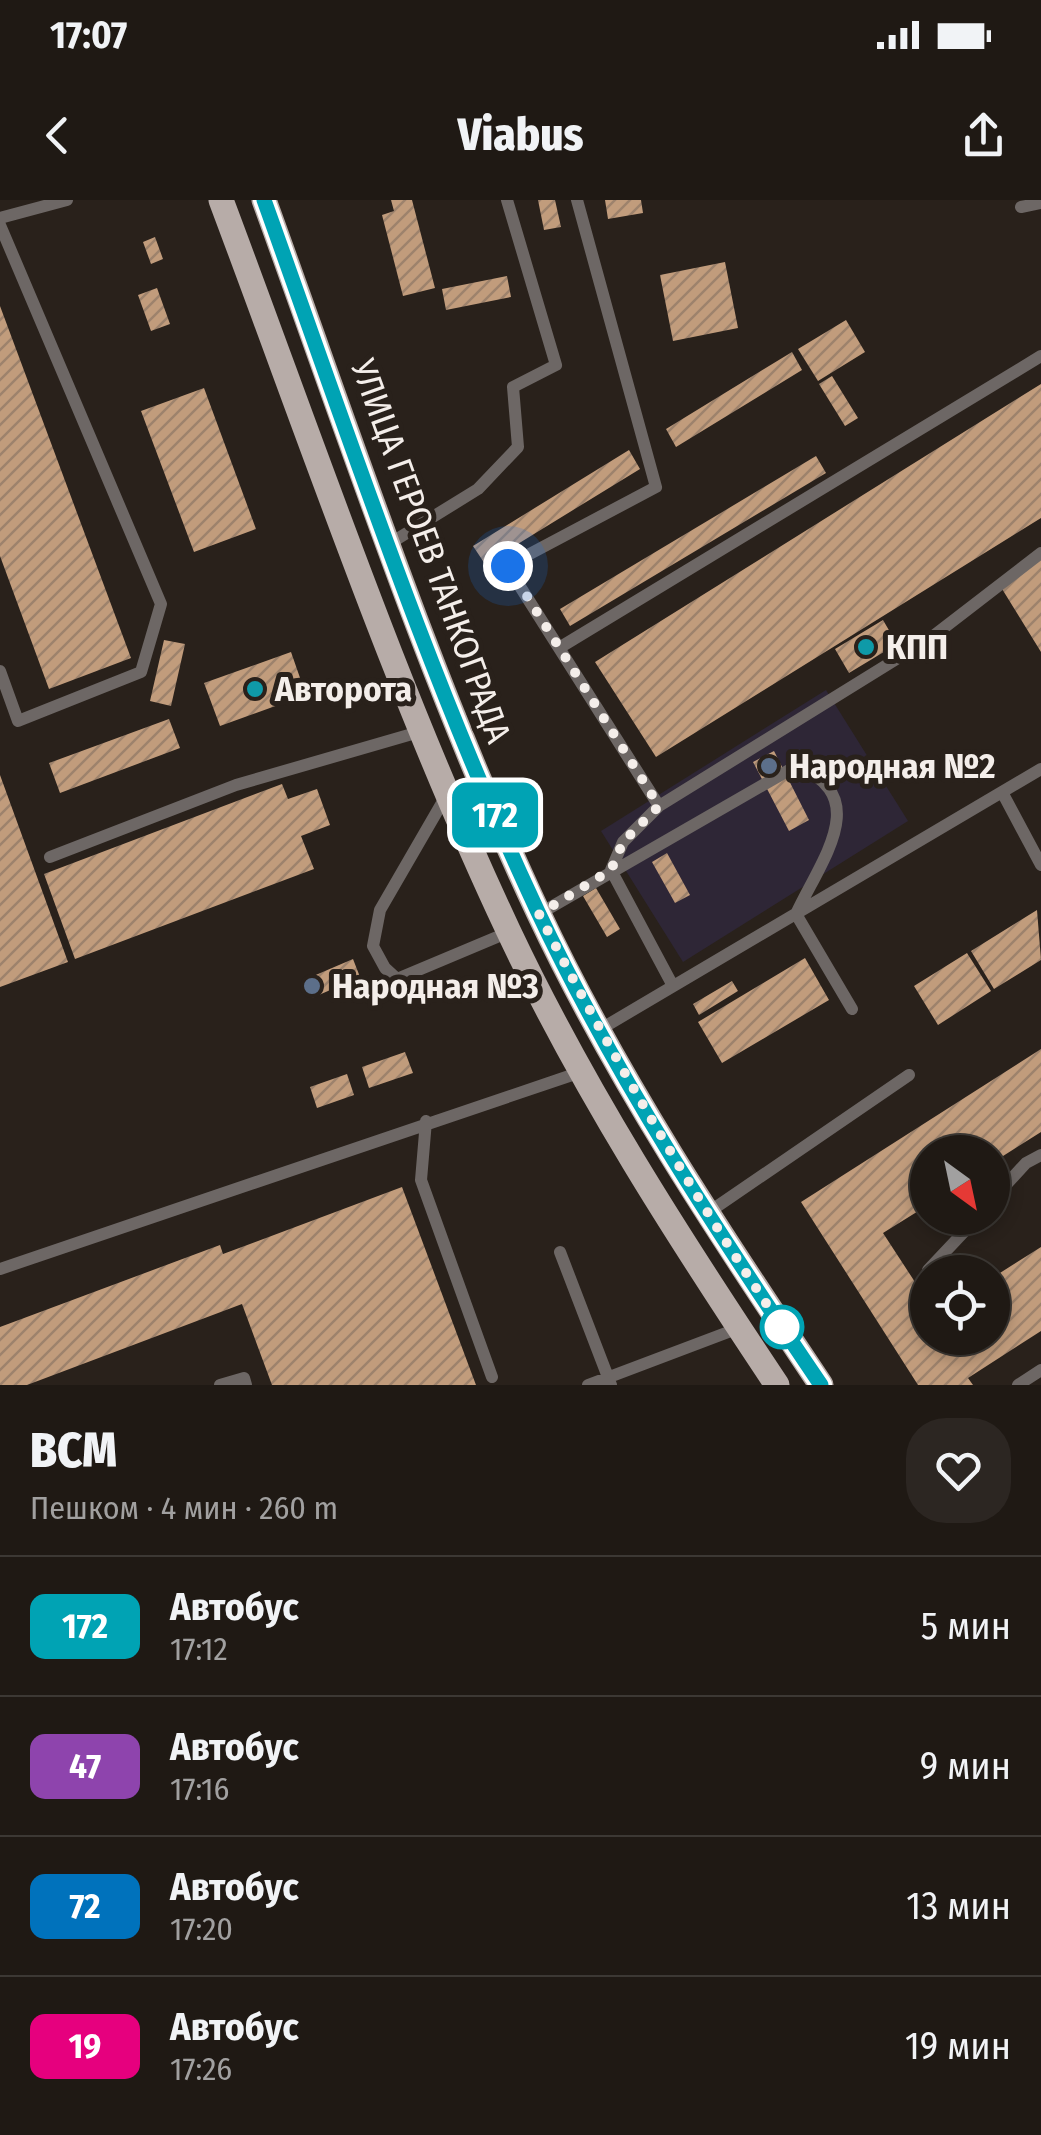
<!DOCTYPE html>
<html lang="ru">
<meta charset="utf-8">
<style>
:root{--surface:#1f1914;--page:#2c2622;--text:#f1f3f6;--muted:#a1a0a0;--line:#3c3834}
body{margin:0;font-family:"Fira Sans Condensed",sans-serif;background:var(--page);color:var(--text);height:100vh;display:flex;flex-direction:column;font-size:38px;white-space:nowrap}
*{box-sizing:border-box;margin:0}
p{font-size:32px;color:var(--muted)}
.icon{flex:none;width:55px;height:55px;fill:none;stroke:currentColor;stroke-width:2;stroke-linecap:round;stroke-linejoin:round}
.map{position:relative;height:1185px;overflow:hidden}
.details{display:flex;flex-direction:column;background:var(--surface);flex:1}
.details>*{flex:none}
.badge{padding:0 20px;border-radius:15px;font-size:35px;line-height:65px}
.needle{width:65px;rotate:147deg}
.buttons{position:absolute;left:910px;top:935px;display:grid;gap:20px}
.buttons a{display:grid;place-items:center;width:100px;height:100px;border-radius:50%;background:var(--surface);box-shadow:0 5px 15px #0003,0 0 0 2px var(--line);font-size:50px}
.you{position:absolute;width:50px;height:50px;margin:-25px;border:8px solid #fff;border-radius:50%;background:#1a73e8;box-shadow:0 0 0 15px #1a73e833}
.map>.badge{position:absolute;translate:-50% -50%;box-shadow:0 0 0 5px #fff}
.round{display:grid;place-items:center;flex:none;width:105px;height:105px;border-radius:40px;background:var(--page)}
.summary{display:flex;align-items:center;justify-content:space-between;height:170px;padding:0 30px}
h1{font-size:48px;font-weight:800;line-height:75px}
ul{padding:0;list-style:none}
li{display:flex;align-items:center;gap:30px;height:140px;padding:0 30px;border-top:2px solid var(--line)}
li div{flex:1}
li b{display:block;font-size:38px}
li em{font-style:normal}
li .badge{min-width:110px;font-weight:700;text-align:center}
.status{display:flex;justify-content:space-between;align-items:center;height:70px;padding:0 50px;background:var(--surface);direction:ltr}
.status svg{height:28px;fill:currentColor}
header{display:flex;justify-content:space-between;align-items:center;height:130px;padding:0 30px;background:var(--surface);font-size:45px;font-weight:800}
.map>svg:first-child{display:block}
.commercial{fill:#2e2636}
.building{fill:url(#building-hatch)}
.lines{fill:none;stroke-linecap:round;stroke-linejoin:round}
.lane{stroke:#6d6765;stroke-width:12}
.primary{stroke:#b7aca8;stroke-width:25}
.line-casing{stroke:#fff;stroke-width:22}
.line{stroke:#00a3b4;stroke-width:15}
.walk{stroke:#f4eeea;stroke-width:10;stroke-dasharray:0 18}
.culture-dot{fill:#0f9aa8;stroke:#29211b;stroke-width:4}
.service-dot{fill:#5c6f8a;stroke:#29211b;stroke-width:4}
.stop-dot{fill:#fff;stroke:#00a3b4;stroke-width:5}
.labels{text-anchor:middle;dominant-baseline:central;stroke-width:10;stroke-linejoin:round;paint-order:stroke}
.street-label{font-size:35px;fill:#f4eeea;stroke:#29211b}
.poi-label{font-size:35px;font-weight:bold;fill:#f4eeea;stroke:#29211b;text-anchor:start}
</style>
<div class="status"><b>17:07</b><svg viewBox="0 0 49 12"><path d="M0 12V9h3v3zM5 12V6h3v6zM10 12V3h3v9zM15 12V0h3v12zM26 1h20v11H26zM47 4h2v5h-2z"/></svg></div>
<header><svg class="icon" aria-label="back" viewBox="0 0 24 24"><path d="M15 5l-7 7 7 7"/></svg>Viabus<svg class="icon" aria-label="share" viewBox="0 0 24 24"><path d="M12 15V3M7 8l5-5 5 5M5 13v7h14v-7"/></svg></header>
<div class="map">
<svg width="1041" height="1185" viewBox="0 0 1041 1185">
<defs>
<pattern id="building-hatch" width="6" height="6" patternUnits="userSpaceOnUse" patternTransform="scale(2.5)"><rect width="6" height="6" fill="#c19c7c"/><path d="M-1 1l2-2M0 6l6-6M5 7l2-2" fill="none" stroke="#9d826c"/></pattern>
</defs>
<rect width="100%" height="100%" fill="#29211b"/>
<path class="commercial" d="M826,490L908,621L683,762L601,631Z"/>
<path class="building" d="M391,0H412L435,88L403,96L382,15L394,11Z
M538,0H555L561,27L544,30Z
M605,0H641L643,13L608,19Z
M155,37L163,59L151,64L143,42Z
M725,62L738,128L673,141L660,75Z
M507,76L511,97L446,110L442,89Z
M157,88L170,124L151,131L138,95Z
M0,106L131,458L49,489L0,356Z
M846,120L865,152L818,181L798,149Z
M792,152L802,170L676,247L666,229Z
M832,176L858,218L845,226L819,184Z
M1041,184V318L656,557L595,462Z
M204,188L256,329L194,352L141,211Z
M629,250L640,269L485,364L473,346Z
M816,256L826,273L570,426L560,409Z
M1041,358V452L999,384Z
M883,420L897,444L849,473L835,449Z
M164,440L185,444L171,506L150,501Z
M291,452L306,495L220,526L204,483Z
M169,519L180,548L60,593L49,563Z
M774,551L809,620L789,631L753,562Z
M0,575L68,762L0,787Z
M282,584L288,599L317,589L330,625L301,636L314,669L75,759L44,674Z
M667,653L690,695L675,703L652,662Z
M596,688L620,729L607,737L583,696Z
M1037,710L1041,760L994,789L971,751Z
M967,753L991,791L938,825L914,786Z
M805,758L829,800L722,863L698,822Z
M353,759L360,777L312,798L304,780Z
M732,781L738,791L699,815L693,804Z
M1041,849V932L992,963V952H928V1005L883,1033L928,1102V1138H992V1078L1041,1047V1131L968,1178L973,1185H918L801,1002Z
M405,852L413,873L369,888L362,867Z
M347,874L354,895L317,908L310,887Z
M402,987L476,1185H272L242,1104L27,1185H0V1127L220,1045L223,1054Z"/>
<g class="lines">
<path class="lane" d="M1021,7L1041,3
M0,18L67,0
M0,25L161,404L141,472L18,521L0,471
M389,344L478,289L518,247L513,187L556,165L507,0
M559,448L507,366L656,287L577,0
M1002,592L1041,665
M446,596L380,710L373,746L385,768L397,779L509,732
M659,606L932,437L1041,353
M50,657L236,585L419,532
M539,714L796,566C874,596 821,660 796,714L852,809
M673,786L611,670L623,642L659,606L559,448L1041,156
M599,830L1041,569
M426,921L421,980L492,1177
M992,1000L1026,963L1041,955
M706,1014L909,875
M560,1052L611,1185
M0,1069L581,872
M928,1070L977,1018
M220,1185L244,1178L246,1185
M588,1185L739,1128
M1018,1185L1041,1170"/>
<path class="primary" d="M221,0C313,245 397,494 508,730C584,891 679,1038 777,1185
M264,0C351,239 430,482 538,712C616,878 719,1033 821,1185"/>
</g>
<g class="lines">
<defs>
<path id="line" d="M264,0C350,239 430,482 538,712C616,878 718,1033 821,1185"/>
</defs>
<use href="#line" class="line-casing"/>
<use href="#line" class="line"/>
<path class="walk" d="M508,366L659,606L623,642L611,670L539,714C612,856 692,994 782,1127"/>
</g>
<g class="culture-dot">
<circle cx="866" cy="447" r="10"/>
<circle cx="255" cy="489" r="10"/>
</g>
<g class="service-dot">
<circle cx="769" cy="566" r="10"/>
<circle cx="312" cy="786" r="10"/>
</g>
<circle class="stop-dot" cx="782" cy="1127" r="20"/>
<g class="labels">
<g class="street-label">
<text transform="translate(431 351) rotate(70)">УЛИЦА ГЕРОЕВ ТАНКОГРАДА</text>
</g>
<g class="poi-label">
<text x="886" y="447">КПП</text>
<text x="275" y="489">Авторота</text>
<text x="789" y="566">Народная №2</text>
<text x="332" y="786">Народная №3</text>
</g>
</g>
</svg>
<div class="buttons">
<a><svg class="needle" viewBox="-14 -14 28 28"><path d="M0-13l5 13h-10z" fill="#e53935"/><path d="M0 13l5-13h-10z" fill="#a1a0a0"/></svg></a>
<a><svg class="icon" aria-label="locate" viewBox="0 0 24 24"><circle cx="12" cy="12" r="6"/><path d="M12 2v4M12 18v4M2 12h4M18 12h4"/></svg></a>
</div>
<div class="you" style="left:508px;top:366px"></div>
<b class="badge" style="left:495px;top:615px;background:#00a3b4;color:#fff">172</b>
</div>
<section class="details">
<div class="summary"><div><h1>ВСМ</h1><p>Пешком · 4 мин · 260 m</p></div><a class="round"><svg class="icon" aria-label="heart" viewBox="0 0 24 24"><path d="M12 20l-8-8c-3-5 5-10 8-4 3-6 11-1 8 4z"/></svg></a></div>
<ul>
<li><span class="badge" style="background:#00a3b4;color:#fff">172</span><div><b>Автобус</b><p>17:12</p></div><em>5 мин</em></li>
<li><span class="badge" style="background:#8e44ad;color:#fff">47</span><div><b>Автобус</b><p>17:16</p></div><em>9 мин</em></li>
<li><span class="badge" style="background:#0072bc;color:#fff">72</span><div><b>Автобус</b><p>17:20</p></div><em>13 мин</em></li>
<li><span class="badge" style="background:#e6007e;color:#fff">19</span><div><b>Автобус</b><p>17:26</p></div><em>19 мин</em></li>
</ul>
</section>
